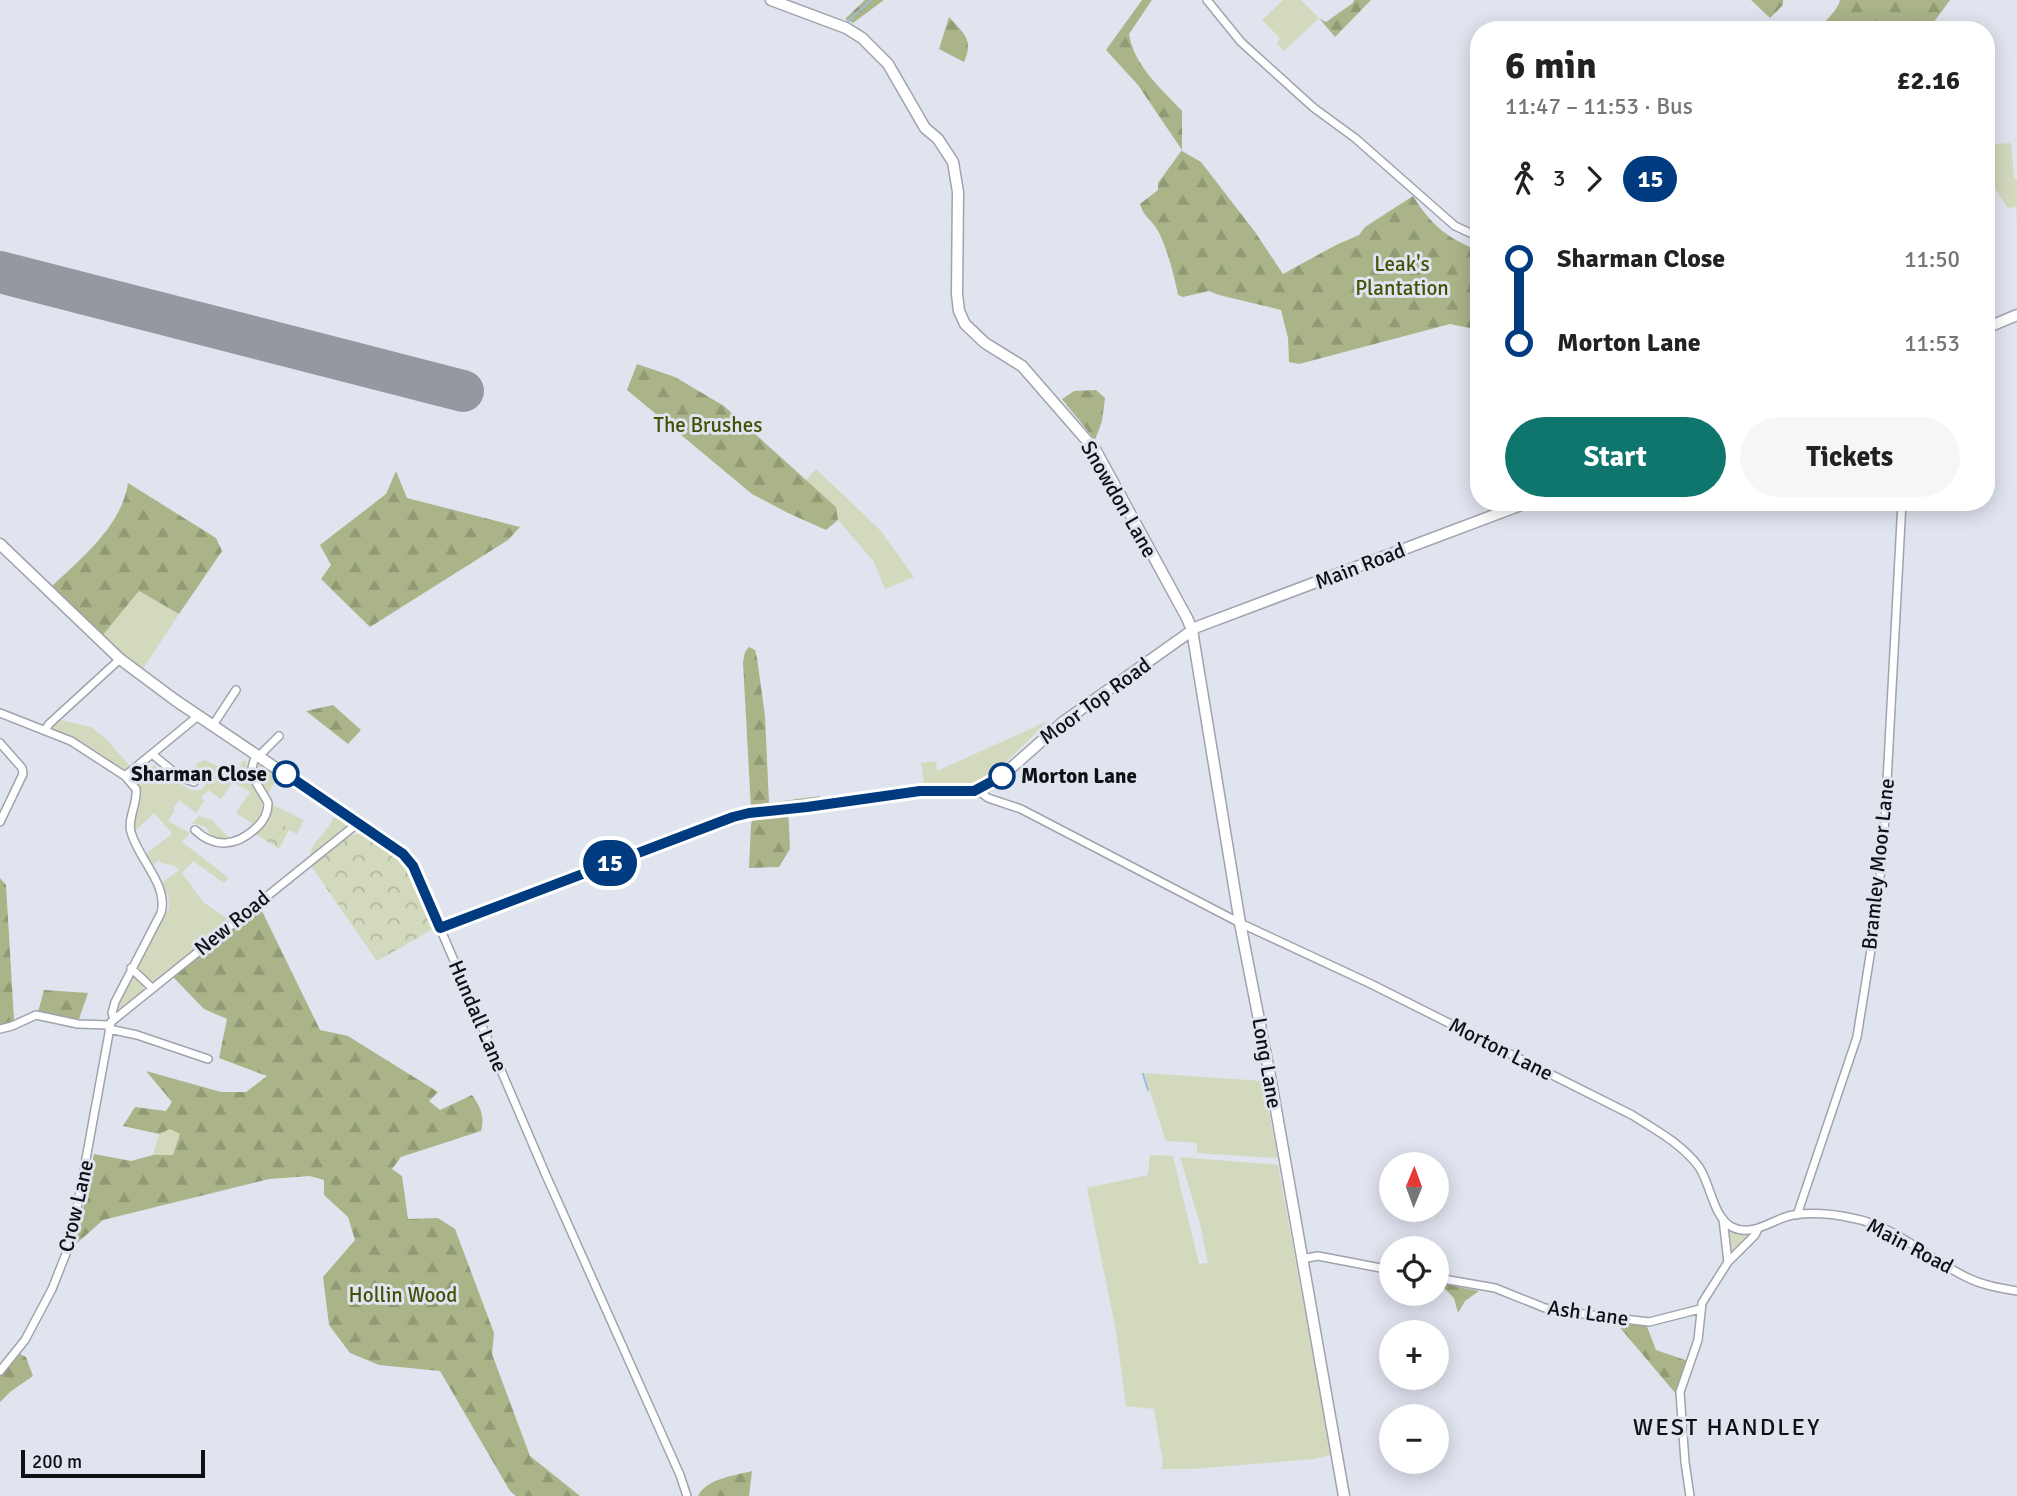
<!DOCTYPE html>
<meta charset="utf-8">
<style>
:root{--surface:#fff;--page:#f6f6f6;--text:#222;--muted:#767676;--accent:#0f766e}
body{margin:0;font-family:Signika,sans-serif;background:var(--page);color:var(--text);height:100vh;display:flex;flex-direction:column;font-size:26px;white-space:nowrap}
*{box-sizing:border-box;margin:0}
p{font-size:23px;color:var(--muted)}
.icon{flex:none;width:38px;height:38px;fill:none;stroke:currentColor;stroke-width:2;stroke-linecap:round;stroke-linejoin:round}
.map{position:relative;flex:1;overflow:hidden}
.sheet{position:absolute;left:1470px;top:21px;width:525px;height:490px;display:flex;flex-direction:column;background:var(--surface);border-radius:28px;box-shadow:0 4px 18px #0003}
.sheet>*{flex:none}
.badge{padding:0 14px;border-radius:23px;font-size:24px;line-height:46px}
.needle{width:46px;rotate:1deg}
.buttons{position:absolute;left:1379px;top:1152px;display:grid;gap:14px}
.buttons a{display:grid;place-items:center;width:70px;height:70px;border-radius:50%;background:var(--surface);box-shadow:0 4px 18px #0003;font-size:35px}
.scale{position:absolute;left:21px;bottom:18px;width:184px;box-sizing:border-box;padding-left:7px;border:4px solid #0f1014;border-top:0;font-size:19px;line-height:24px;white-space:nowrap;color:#0f1014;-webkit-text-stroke:5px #e0e4ef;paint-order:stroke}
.map>.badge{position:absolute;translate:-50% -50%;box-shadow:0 0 0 4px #fff}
.legs{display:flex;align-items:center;gap:10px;height:77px;padding:0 35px;font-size:23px}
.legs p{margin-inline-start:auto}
.headline{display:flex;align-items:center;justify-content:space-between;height:119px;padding:0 35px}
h1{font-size:38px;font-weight:700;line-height:52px}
.button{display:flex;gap:14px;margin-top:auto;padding:14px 35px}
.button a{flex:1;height:80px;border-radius:42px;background:var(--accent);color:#fff;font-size:28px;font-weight:700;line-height:80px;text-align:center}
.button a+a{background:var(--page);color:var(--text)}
ul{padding:0 35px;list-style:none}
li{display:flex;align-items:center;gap:24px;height:84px;font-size:26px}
li i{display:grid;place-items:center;width:10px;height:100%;margin:0 9px;background:currentColor}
li i::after{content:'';width:18px;height:18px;margin:-9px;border:5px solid;border-radius:50%;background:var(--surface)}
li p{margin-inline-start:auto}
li:first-child i{background:linear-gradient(#0000 50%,currentColor 0)}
li:last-child i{background:linear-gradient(currentColor 50%,#0000 0)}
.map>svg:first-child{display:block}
.green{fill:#d2d9bd}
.forest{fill:url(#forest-firs)}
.park{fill:url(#park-crowns)}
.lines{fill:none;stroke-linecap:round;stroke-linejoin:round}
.stream{stroke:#9eb9de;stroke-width:2}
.runway{stroke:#9598a0;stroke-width:42}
.street-casing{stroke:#9fa3ae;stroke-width:10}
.secondary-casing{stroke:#9fa3ae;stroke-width:13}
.street{stroke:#fff;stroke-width:7}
.secondary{stroke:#fff;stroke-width:10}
.line-1-casing{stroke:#fff;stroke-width:16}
.line-1{stroke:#003b80;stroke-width:10}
.stop-1-dot{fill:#fff;stroke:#003b80;stroke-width:3.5}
.labels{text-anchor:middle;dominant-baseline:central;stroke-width:6;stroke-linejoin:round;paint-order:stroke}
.park-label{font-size:21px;fill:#465009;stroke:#e0e4ef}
.street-label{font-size:21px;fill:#0f1014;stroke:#e0e4ef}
.stop-label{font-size:21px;font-weight:bold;fill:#0f1014;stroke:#e0e4ef;text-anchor:end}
.quarter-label{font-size:24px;letter-spacing:2px;fill:#0f1014;stroke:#e0e4ef}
</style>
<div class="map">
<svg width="2017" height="1496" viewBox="0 0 2017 1496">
<defs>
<pattern id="forest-firs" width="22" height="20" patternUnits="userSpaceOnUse" patternTransform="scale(1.75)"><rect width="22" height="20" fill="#aab488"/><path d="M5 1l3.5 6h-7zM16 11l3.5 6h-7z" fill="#919a74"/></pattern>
<pattern id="park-crowns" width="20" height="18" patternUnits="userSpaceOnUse" patternTransform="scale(1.75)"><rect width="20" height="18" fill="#d2d9bd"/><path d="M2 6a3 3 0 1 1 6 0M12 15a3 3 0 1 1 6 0" fill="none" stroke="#b3b9a2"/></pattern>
</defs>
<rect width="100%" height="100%" fill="#e0e4ef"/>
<path class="green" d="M1283,0H1301L1319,18L1284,51L1277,43L1280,38L1262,20Z
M2011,143L2014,177L2017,181V225L2016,207L2008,208L1986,176V145Z
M816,469L880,530L914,577L885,589L874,562L838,520L836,507L806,480Z
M139,591L179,614L142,670L117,652L102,636Z
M57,719L91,727L107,740L130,766L127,772L53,731L52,724Z
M1048,721L994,774L977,783L924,784L921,763L936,761L937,771Z
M205,760L236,774L243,760L246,762C247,789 277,800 254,825L236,813L250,792L233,782L221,799L208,790L201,798L204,801L196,813L179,800L173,808L175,810L168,821L190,833L182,842L229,878L224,883L193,861L182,873L203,902L229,920L157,980L152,982L137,967L139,961L169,908L168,895L165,893L159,885L179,870L175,866L162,863L159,860L150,867L145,854L171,835V832L154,813L135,831C129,816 145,802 136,781L154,765L190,790H201L206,785L200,775L192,773L198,763Z
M258,765L274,772L273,775L277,777L268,794L255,775Z
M322,804L344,820L345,827L310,856C312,840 330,831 334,815L321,808Z
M273,805L304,820L297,834L288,830L289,827L270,818Z
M199,816L212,820L230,839L211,837L206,827L192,823Z
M132,976L144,983L143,991L117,1010V1004Z
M1144,1073L1263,1081L1278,1158L1197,1153V1143L1166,1141Z
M170,1129L181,1134L173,1155H153L159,1134Z
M1150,1155L1173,1156L1199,1264L1208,1263L1200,1224L1180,1157L1278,1165L1331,1455L1314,1459L1192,1469H1161L1163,1463L1154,1409L1126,1406L1116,1331L1087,1188L1148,1175Z
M1733,1232L1749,1236L1732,1254L1730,1253L1729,1233Z"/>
<path class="forest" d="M865,0H884L853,23L845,19Z
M1142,0H1152L1129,34C1134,66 1161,88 1182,111V151L1201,162L1255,232L1283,274L1336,245L1359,235L1365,227L1413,196C1431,225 1447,238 1479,251V330L1450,324L1299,364L1289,362L1288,338L1281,310L1219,295L1209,291L1183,297L1178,295C1175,278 1165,240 1155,226C1149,218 1143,215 1140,204L1158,190V183L1182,150L1138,85L1106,50Z
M1354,0H1371L1335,37L1319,18L1326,22L1353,3Z
M1751,0H1783V5L1770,18Z
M1840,0H1950L1928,30H1820C1825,19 1838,11 1840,0Z
M949,17C964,34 974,39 964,62L939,49Z
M637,364L675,377L724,406L836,507L838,520L826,530L788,513L752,494L627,390Z
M1096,390L1105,398L1102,421L1095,440L1062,399L1074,391Z
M396,471L407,498L520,527L508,540L370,627L321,579L331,565L320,545L386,494Z
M128,483L216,538L222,551L179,614L139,591L102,636L52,586C82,558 122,525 128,483Z
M749,647L755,650L757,658L765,716L769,803L820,796V800L788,805L790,849L779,867L749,868L751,825L755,807L751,809L743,662L745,652Z
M333,705L361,730L348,744L306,711Z
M0,878L6,885L14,1020L0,1025Z
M260,907L320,1030L348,1036L438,1092L429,1101L440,1110L472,1095C480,1106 485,1116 481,1131L401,1157L392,1169L402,1176L408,1219L438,1218L455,1229L494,1333L492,1354L530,1456L580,1496H516L510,1491L440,1371L379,1365L350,1353L329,1325L323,1277L355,1240L348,1217L324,1195V1180L310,1176L269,1179L103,1220L76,1244L94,1154L131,1161L153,1155H173L180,1134L170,1129L159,1134L123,1126L135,1107L166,1111L172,1102L146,1071L221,1092H246L267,1076L219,1058L227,1019L204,1009L173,977Z
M44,990L88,993L78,1022L38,1012Z
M1439,1283L1479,1291L1465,1301L1458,1313L1454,1298Z
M1616,1323L1646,1324L1656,1350L1688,1361L1676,1394Z
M18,1353L26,1357L33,1376L10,1392L0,1402V1376Z
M752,1471L749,1496H698C707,1478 734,1476 752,1471Z"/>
<path class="park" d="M270,818L290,828L279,849L256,834Z
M359,834L370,837L405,863L435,928L377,961L311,866L351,835Z"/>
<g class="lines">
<path class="stream" d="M848,21L871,0
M1143,1074L1148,1090"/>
<path class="runway" d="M0,272L463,391"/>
<defs>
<path id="street" d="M1207,0L1241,42L1314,108L1355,138L1455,226L1479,237
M0,713L71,741L125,776L136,789C138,803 127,819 131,832C138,859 169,885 161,913L115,1002L112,1013L114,1019
M213,725L236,690
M45,730L49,724L120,659
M0,743L22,768L23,774L0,822
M152,754L180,777L194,782
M259,756L279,736
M125,776L198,716
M979,791L988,798L1021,809L1240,923L1371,984L1632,1115C1656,1130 1682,1144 1699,1167C1711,1185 1713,1217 1732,1227C1753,1238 1774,1218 1793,1215C1813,1212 1833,1214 1852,1218C1896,1226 1927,1258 1966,1277C1982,1285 1999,1288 2017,1291
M195,830C215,849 237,846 256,828C264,821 268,814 268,803C260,786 244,774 257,755
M440,928L545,1173L680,1475L687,1496
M131,968L152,988
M0,1029L12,1026L36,1015L78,1024L110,1025
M109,1029L137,1035L208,1059
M1797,1215L1857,1037L1877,912L1885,819L1902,502
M1723,1219L1728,1262
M1301,1259L1318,1256L1391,1270
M1437,1278L1495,1288L1545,1308L1567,1312L1649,1322L1700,1309
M0,1371L25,1340L52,1289L71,1241L111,1022L358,823
M1690,1496L1685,1462L1680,1392L1698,1340L1702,1303L1728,1262L1755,1235L1758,1229"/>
<path id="secondary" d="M771,0L846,28L862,38L888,64L925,128L938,139L953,162L958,192L957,294L959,311L965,324L985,343L1022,366L1096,451L1187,618L1192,630L1240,923L1271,1081L1344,1496
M1986,328L2017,315
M0,544L120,659L175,700L403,854L413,866L440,928L569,878L749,813L807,807L920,791H979L1002,776L1063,722L1197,627L1529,502"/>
</defs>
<use href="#street" class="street-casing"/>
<use href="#secondary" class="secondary-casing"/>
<use href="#street" class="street"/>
<use href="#secondary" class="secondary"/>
</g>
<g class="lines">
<defs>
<path id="line-1" d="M286,774L403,854L413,866L440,928L733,817L749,813L807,807L920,791H974L1002,776"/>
</defs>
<use href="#line-1" class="line-1-casing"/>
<use href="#line-1" class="line-1"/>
</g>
<g class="stop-1-dot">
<circle cx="286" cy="774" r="12"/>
<circle cx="1002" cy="776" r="12"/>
</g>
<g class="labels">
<g class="park-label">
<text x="1402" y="264">Leak's<tspan x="1402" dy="24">Plantation</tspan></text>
<text x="708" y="425">The Brushes</text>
<text x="403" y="1295">Hollin Wood</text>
</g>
<g class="street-label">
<text transform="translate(1119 499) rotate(60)">Snowdon Lane</text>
<text transform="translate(1360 566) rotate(-21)">Main Road</text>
<text transform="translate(1095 701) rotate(-36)">Moor Top Road</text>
<text transform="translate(1878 864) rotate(-84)">Bramley Moor Lane</text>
<text transform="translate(232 923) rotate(-39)">New Road</text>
<text transform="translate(478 1016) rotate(67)">Hundall Lane</text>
<text transform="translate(1501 1049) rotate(27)">Morton Lane</text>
<text transform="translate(1267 1063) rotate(80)">Long Lane</text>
<text transform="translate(76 1206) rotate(-77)">Crow Lane</text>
<text transform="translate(1910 1246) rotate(28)">Main Road</text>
<text transform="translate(1588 1313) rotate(8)">Ash Lane</text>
</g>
<g class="stop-label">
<text x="267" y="774">Sharman Close</text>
<text x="1021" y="776" text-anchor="start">Morton Lane</text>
</g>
<g class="quarter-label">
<text x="1727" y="1427">WEST HANDLEY</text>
</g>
</g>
</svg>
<div class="buttons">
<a><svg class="needle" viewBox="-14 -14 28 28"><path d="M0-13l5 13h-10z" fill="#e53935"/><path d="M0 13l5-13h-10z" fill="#767676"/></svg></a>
<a><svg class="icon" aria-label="locate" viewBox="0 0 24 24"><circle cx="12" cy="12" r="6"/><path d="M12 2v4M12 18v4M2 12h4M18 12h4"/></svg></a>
<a>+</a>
<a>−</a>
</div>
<div class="scale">200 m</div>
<b class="badge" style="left:610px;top:863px;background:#003b80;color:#fff">15</b>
<section class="sheet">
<div class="headline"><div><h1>6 min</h1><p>11:47 – 11:53 · Bus</p></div><b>£2.16</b></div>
<div class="legs"><svg class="icon" aria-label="walk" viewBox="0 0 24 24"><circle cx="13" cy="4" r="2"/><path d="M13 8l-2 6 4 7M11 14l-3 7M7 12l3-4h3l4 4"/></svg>3<svg class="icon" aria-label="forward" viewBox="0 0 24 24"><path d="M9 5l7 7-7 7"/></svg><b class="badge" style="background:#003b80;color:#fff">15</b></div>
<ul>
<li><i style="color:#003b80"></i><b>Sharman Close</b><p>11:50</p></li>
<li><i style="color:#003b80"></i><b>Morton Lane</b><p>11:53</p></li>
</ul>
<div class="button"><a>Start</a><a>Tickets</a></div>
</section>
</div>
